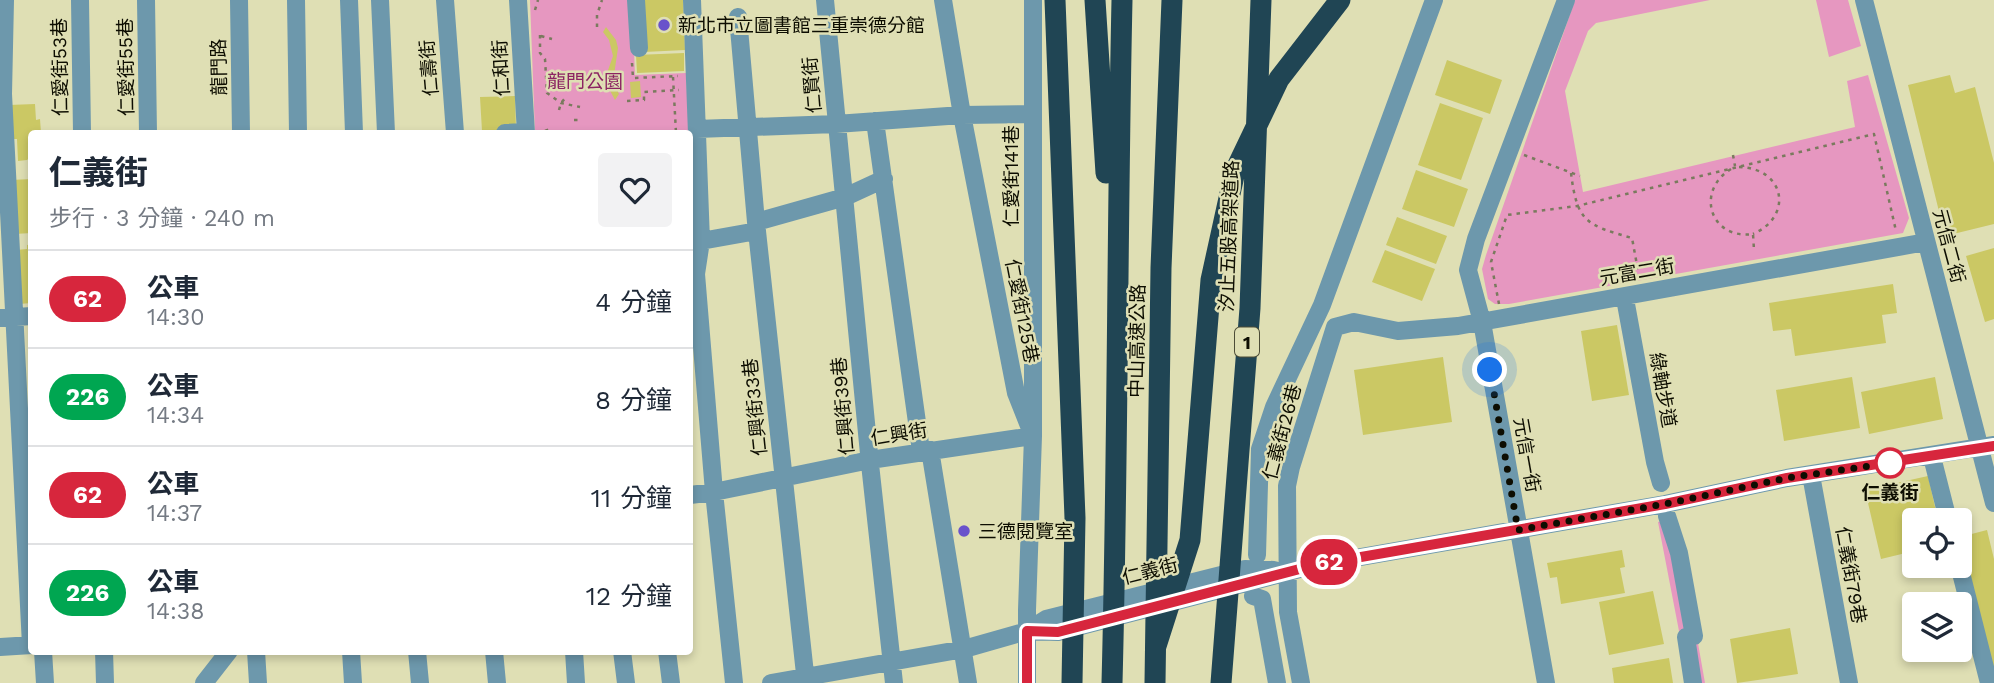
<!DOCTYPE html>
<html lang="zh-TW">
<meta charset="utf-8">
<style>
:root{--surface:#fff;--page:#f2f2f3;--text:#1f2937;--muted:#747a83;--line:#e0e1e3}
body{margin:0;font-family:"Work Sans","Noto Sans TC",sans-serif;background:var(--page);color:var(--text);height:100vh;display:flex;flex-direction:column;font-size:26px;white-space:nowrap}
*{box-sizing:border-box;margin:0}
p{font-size:23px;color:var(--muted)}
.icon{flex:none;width:38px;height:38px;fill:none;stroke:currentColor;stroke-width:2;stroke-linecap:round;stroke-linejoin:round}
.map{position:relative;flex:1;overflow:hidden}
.panel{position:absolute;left:28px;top:130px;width:665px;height:525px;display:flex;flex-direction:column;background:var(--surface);border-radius:7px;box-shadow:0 4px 10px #0003}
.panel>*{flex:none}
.badge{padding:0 14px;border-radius:23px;font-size:24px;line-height:46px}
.controls{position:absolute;left:1902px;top:508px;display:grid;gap:14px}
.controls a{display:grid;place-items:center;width:70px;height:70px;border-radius:7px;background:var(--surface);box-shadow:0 4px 10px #0003;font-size:35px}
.you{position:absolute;width:35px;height:35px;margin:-18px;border:5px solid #fff;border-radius:50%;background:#1a73e8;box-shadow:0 0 0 10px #1a73e833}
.map>.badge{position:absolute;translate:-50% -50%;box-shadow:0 0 0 4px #fff}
.round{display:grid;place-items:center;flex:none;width:74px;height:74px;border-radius:7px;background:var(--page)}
.headline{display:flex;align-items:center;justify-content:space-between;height:119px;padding:0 21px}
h1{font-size:33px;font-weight:700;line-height:52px}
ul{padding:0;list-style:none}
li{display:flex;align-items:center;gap:21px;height:98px;padding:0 21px;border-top:2px solid var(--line)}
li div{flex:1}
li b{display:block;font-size:26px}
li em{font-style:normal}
li .badge{min-width:77px;font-weight:700;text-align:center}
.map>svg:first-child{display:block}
.green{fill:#e697c0}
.building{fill:#cbc864}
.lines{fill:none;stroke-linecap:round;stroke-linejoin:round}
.path{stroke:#7a7a5e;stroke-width:2.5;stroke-dasharray:3.5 5;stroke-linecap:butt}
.minor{stroke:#6d98ac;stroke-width:18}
.highway{stroke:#204554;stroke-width:21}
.line-casing{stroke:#fff;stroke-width:16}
.line{stroke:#d7263d;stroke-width:10}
.walk{stroke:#0d0d01;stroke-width:7;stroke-dasharray:0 12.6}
.poi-dot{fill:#6952cb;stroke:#dfdfb4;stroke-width:2.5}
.stop-dot{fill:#fff;stroke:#d7263d;stroke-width:3.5}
.labels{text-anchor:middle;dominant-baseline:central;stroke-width:5;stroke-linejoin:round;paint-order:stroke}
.shield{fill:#dfdfb4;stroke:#4c4c37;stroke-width:2}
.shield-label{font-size:18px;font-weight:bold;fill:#0d0d01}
.poi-label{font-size:19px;fill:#0d0d01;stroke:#dfdfb4;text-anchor:start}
.street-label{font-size:19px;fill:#0d0d01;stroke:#dfdfb4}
.park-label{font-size:19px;fill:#8c2463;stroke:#dfdfb4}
.stop-label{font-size:19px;font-weight:bold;fill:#0d0d01;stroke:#dfdfb4}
</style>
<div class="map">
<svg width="1994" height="683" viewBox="0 0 1994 683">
<rect width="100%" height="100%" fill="#dfdfb4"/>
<path class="green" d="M530,0H632L635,75L686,73L689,133H535Z
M1575,0H1710L1596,23L1588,31L1565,91L1583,192L1855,127L1847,81L1868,75L1909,218L1903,233L1509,304H1495L1488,299L1482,269L1486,255Z
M1816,0H1848L1861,46L1829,57Z
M1676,518L1705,683H1689L1658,522Z"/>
<path class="building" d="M642,0H683L685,50L644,52Z
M606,27L616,40L618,48L613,82L619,94L615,100L607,85V73L613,56L609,40L603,32Z
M684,53V71L637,73L636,55Z
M1447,60L1502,80L1490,114L1435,95Z
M1950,75L1955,93L1975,87L1994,163V224L1945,236L1908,85Z
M640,81L641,97L631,98L630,82Z
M515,96L516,129L482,131L480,97Z
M1440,103L1483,118L1461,180L1418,165Z
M35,104L36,120L40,119L41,133H32V155L27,160L18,161L17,139H11L9,105Z
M1416,170L1468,189L1454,227L1402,209Z
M32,179V233L14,234L11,180Z
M1397,217L1447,236L1436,264L1386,245Z
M32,244V303L18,304L16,250L27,249V245Z
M1994,248V319L1985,322L1966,256Z
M1385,250L1435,269L1422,301L1372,282Z
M1893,284L1897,313L1882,315L1886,343L1795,356L1791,329L1773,331L1769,303Z
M1617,325L1629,395L1592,401L1581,331Z
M1443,357L1452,422L1363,435L1354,370Z
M1852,377L1860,428L1784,441L1776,390Z
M1935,377L1943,419L1869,434L1861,392Z
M1928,476L1938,520H1914V551L1881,559L1865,490Z
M1987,530L1994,559V683L1960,549V537Z
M1622,550L1625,567L1620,568L1625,593L1561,604L1557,577L1550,578L1547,563Z
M1653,591L1664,644L1609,655L1599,602Z
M1790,628L1798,674L1737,683L1730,639Z
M1669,658L1673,683H1614L1612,668Z"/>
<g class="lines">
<path class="path" d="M535,10L538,0
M597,27V15L602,0
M540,35V53L545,59L547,93L561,103L580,107
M541,36L552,39
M632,63L633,78L678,76
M673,77L676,133
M627,101L644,100V92L679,90
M559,110L561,103L567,96
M574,120H582
M545,131L550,129
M1524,155L1580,176
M1733,155L1735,166
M1739,167C1785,168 1794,216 1753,234
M1731,169C1695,191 1710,240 1753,234L1754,250
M1571,173C1577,222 1586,225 1632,238L1639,276
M1499,304L1491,262L1507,215L1577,206L1874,134L1896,231"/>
<path class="minor" d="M5,0L3,94L31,645
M80,0L82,133
M146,0L148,133
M239,0L241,133
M296,0L298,133
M349,0L354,133
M380,0L386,133
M445,0L455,133
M518,0L526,133
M636,0L639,48
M692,0L701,241L696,274L714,492L734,683
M825,0L870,464L894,683
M943,0L962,115L1016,393L1033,436L1027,610V683
M1864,0L1994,503
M738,17L756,222L806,683
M875,121L921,451
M697,129L836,124L962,115L1031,114
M505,133L526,132
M756,222L845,197L884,179
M701,241L757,231
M1626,304L1655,462L1661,483
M0,318L32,316
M930,450L968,683
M1932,457L1948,520
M1811,475L1849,683
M690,495L714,492L870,460L1033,436V0
M1667,516L1679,553L1694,636L1686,637L1693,683
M1257,555L1260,449L1274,407L1322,305L1434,0
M1959,565L1989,683
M1253,596L1262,599L1277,683
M1027,631L1058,632L1315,565L1665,504L1787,478L1994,445
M0,647L32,645
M43,651L45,683
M104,651L105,683
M256,651L258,683
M351,651L353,683
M417,651L420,683
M494,651L497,683
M574,651L576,683
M622,651L626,683
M667,651L671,683
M204,683L229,651
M771,683L964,649L1027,631L1046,619L1245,569L1274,570
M1301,683L1288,612L1287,486L1291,467L1335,327L1354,322L1398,331L1458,326L1926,242
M1546,683L1482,322L1468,270L1476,239L1566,0"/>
<path class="highway" d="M1055,0L1075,518L1072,683
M1095,0L1106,173
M1156,646L1190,540L1211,280L1235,171L1279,79L1340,0
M1112,683C1118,455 1117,228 1122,0
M1155,683L1161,268L1172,0
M1221,683L1250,308L1261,0"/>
</g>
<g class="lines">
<defs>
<path id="line" d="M1027,683V631L1058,632L1315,565L1665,504L1787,478L1994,446"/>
</defs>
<use href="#line" class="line-casing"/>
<use href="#line" class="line"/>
<path class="walk" d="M1490,370L1518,530L1665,504L1787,478L1890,463"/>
</g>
<g class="poi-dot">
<circle cx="664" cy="25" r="7"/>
<circle cx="964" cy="531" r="7"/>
</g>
<circle class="stop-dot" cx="1890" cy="463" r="14"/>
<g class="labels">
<rect class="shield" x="1235" y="327.5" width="24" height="29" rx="5"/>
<g class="shield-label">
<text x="1247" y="342">1</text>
</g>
<g class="poi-label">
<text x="678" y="25">新北市立圖書館三重崇德分館</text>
<text x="978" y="531">三德閱覽室</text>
</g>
<g class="street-label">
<text transform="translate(60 67) rotate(-91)">仁愛街53巷</text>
<text transform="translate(126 67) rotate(-91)">仁愛街55巷</text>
<text transform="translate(219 67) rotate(-91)">龍門路</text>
<text transform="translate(429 68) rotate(-95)">仁壽街</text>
<text transform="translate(501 68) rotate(-93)">仁和街</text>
<text transform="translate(812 85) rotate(-95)">仁賢街</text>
<text transform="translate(1011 176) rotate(-90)">仁愛街141巷</text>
<text transform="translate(1229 236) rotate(-88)">汐止五股高架道路</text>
<text transform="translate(1949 246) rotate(75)">元信二街</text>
<text transform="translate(1637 272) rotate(-10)">元富二街</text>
<text transform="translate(1022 311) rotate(79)">仁愛街125巷</text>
<text transform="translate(1137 341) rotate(-89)">中山高速公路</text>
<text transform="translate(1663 390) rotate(80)">綠軸步道</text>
<text transform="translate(843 406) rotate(-95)">仁興街39巷</text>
<text transform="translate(755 407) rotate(-96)">仁興街33巷</text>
<text transform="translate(1282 432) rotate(-75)">仁義街26巷</text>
<text transform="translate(899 434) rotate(-9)">仁興街</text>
<text transform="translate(1527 455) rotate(80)">元信一街</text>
<text transform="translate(1150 571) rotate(-14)">仁義街</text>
<text transform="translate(1851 575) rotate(80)">仁義街79巷</text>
</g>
<g class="park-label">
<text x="585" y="81">龍門公園</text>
</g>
<g class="stop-label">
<text x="1890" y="492">仁義街</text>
</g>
</g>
</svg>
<div class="controls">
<a><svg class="icon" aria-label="locate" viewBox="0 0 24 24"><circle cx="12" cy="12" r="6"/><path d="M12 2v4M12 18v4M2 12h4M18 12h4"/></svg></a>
<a><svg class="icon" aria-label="layers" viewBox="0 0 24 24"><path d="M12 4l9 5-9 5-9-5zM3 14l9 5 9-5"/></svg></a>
</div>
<div class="you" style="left:1490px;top:370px"></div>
<b class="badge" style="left:1329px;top:562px;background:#d7263d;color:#fff">62</b>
<section class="panel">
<div class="headline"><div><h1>仁義街</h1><p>步行 · 3 分鐘 · 240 m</p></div><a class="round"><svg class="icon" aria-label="heart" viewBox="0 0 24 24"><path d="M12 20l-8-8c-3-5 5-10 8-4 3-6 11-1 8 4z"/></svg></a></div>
<ul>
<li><span class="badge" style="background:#d7263d;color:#fff">62</span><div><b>公車</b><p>14:30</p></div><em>4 分鐘</em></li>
<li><span class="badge" style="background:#00a651;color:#fff">226</span><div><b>公車</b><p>14:34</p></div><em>8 分鐘</em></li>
<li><span class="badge" style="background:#d7263d;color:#fff">62</span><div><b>公車</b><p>14:37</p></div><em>11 分鐘</em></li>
<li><span class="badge" style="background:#00a651;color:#fff">226</span><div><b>公車</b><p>14:38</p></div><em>12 分鐘</em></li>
</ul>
</section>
</div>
